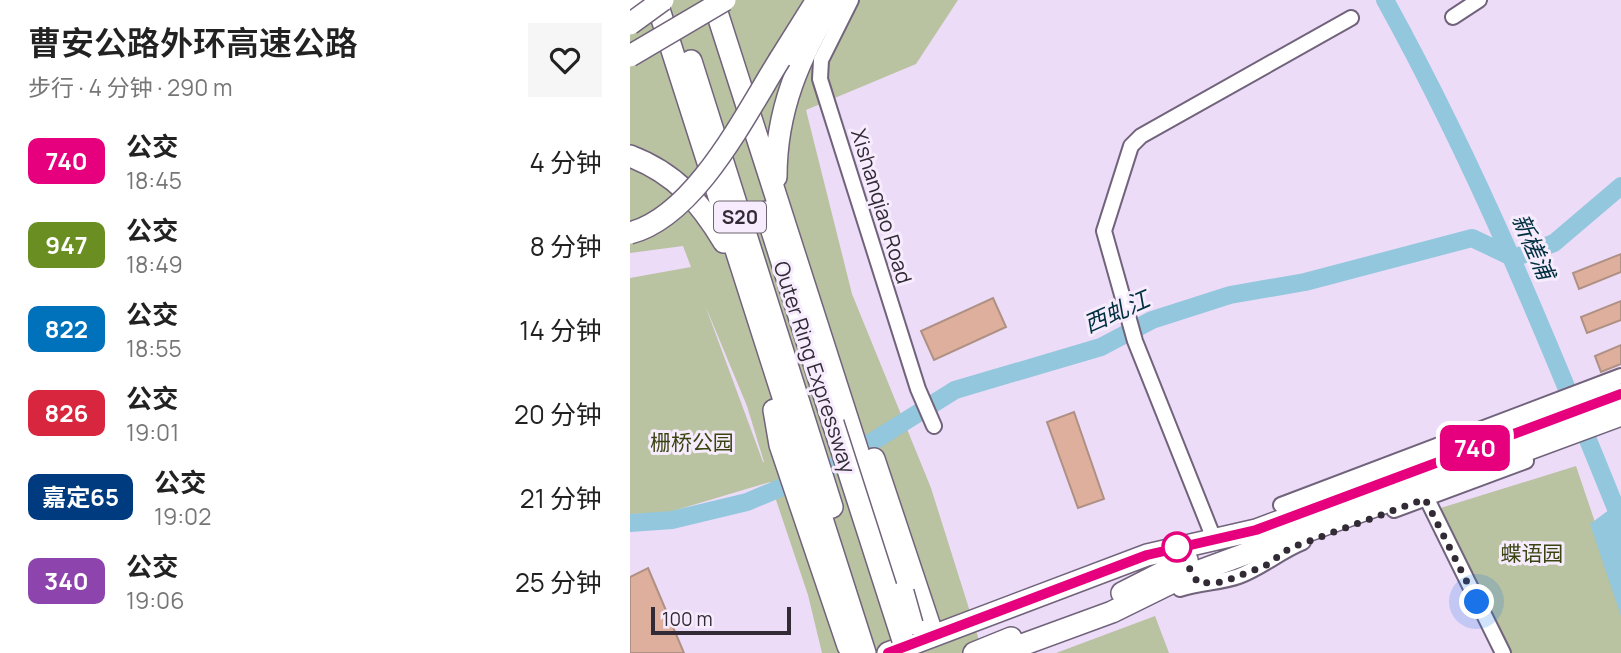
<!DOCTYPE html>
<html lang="zh">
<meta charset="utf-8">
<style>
:root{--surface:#fff;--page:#f6f6f6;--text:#222;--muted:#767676}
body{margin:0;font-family:Manrope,"Noto Sans SC",sans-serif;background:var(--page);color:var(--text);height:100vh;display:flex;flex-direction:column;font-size:26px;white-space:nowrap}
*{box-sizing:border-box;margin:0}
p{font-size:23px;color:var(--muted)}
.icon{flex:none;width:38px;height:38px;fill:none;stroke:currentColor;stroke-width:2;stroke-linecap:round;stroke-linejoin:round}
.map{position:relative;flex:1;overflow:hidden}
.drawer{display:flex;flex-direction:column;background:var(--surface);width:630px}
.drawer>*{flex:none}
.badge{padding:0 14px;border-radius:10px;font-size:24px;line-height:46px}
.scale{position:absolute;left:21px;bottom:18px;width:140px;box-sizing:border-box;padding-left:7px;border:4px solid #322b35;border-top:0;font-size:19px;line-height:24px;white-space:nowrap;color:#322b35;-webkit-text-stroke:5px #f6ecfd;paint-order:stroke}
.you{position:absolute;width:35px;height:35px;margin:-18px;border:5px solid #fff;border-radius:50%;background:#1a73e8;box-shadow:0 0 0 10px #1a73e833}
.map>.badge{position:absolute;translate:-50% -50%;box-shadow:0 0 0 4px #fff}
.round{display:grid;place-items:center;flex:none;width:74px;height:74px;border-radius:0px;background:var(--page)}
.summary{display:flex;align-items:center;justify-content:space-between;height:119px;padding:0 28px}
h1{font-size:33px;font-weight:600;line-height:52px}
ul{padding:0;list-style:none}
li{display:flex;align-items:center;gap:21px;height:84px;padding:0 28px}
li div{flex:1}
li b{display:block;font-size:26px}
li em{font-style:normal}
li .badge{min-width:77px;font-weight:700;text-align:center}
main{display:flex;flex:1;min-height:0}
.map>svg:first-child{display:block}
.green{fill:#b9c2a1;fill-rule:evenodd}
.water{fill:#93c7dd}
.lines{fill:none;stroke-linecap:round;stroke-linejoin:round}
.river{stroke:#93c7dd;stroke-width:18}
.building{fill:#deaf9c;stroke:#ae9084;stroke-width:2}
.minor-casing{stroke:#71637b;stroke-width:18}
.highway-casing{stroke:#71637b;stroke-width:24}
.minor{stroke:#fff;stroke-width:14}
.highway{stroke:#fff;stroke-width:21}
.highway-bridge-casing{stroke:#71637b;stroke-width:24;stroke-linecap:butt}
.highway-bridge{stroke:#fff;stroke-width:21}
.line-casing{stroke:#fff;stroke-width:16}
.line{stroke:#e6007e;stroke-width:10}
.walk{stroke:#322b35;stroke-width:7;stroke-dasharray:0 12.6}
.stop-dot{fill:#fff;stroke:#e6007e;stroke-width:3.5}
.labels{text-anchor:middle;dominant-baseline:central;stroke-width:6;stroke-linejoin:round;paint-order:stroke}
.shield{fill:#f6ecfd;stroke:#6d6571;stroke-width:2}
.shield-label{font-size:19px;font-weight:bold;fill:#322b35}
.street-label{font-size:21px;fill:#322b35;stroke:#f6ecfd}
.park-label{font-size:21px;fill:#3a4411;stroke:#f6ecfd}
.water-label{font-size:23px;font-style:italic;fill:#003040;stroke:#f6ecfd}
</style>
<main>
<section class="drawer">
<div class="summary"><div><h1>曹安公路外环高速公路</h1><p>步行 · 4 分钟 · 290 m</p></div><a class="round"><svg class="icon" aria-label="heart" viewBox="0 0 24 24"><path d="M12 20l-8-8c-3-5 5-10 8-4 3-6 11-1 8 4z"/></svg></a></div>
<ul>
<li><span class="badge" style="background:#e6007e;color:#fff">740</span><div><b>公交</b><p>18:45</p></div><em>4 分钟</em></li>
<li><span class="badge" style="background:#6b8e23;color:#fff">947</span><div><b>公交</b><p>18:49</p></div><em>8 分钟</em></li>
<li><span class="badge" style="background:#0072bc;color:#fff">822</span><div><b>公交</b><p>18:55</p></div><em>14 分钟</em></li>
<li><span class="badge" style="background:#d7263d;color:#fff">826</span><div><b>公交</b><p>19:01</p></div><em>20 分钟</em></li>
<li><span class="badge" style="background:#003b80;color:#fff">嘉定65</span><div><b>公交</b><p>19:02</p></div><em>21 分钟</em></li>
<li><span class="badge" style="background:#8e44ad;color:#fff">340</span><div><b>公交</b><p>19:06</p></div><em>25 分钟</em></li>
</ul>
</section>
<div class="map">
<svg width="991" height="653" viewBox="0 0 991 653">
<rect width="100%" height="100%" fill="#eddcf7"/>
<path class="green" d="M0,0H328L286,64L176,110L222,294L301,488L353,653H192L178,595L140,482L36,513L0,514V278L61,267L53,246L0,253ZM75,305L117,406L134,462H133Z
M946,466L991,599V653H874L801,511Z
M525,616L539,653H426Z"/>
<path class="water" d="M991,501V616L960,524Z"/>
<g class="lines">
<path class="river" d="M755,0C848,168 919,343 991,521
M0,523L42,520L117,502L205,465L325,390L471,347L522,320L600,295L675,282L842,238L884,258L924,243L991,186"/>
</g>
<path class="building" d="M991,254V272L949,289L943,273Z
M363,298L376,327L304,360L291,331Z
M991,301V320L957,333L951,317Z
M991,345V364L971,372L965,356Z
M444,412L474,499L448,508L417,422Z
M18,568L54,653H0V577Z"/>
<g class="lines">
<defs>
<path id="minor" d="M221,0L191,60L190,79L288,389L304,426
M823,17L849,0
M793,491L873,653
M651,505L991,376
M764,510L896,461
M584,539L505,341L474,231L501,146L511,136L721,18
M550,589C570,582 590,583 609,576C633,567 650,551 673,542"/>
<path id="highway" d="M26,0L235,653
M83,0L273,592
M0,4L5,0
M150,59L187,0
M61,61L202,507
M0,156C45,173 70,202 94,242
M146,177C146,110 169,57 204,0
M136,212L203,423
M144,410L150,445L218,646
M244,459L303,636
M492,593L557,560
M258,653L517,555L626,530L991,394
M344,653L381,638
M370,653L482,612L553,577L991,415"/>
</defs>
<use href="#minor" class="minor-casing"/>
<use href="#highway" class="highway-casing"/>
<use href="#minor" class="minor"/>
<use href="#highway" class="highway"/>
<defs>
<path id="highway-bridge" d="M0,24L33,0
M0,56L95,0
M0,233C66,216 116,113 150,59
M203,423L277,653
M273,592L282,624"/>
</defs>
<use href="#highway-bridge" class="highway-bridge-casing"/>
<use href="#highway-bridge" class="highway-bridge"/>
</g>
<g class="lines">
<defs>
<path id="line" d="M258,653L517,555L626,530L991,394"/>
</defs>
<use href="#line" class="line-casing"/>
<use href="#line" class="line"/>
<path class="walk" d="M547,547L568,583L593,582L635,566L660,548L795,499L847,602"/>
</g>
<circle class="stop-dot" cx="547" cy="547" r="14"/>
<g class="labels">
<rect class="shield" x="84" y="201.5" width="52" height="31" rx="5"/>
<g class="shield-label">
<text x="110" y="217">S20</text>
</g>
<g class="street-label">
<text transform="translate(252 206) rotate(73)">Xishanqiao Road</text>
<text transform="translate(185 367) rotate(72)">Outer Ring Expressway</text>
</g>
<g class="park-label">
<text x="62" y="442">栅桥公园</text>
<text x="902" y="553">蝶语园</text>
</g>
<g class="water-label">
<text transform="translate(904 246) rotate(66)">新槎浦</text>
<text transform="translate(486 311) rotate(-24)">西虬江</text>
</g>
</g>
</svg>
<div class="scale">100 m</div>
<div class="you" style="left:847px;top:602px"></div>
<b class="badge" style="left:845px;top:448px;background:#e6007e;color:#fff">740</b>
</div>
</main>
